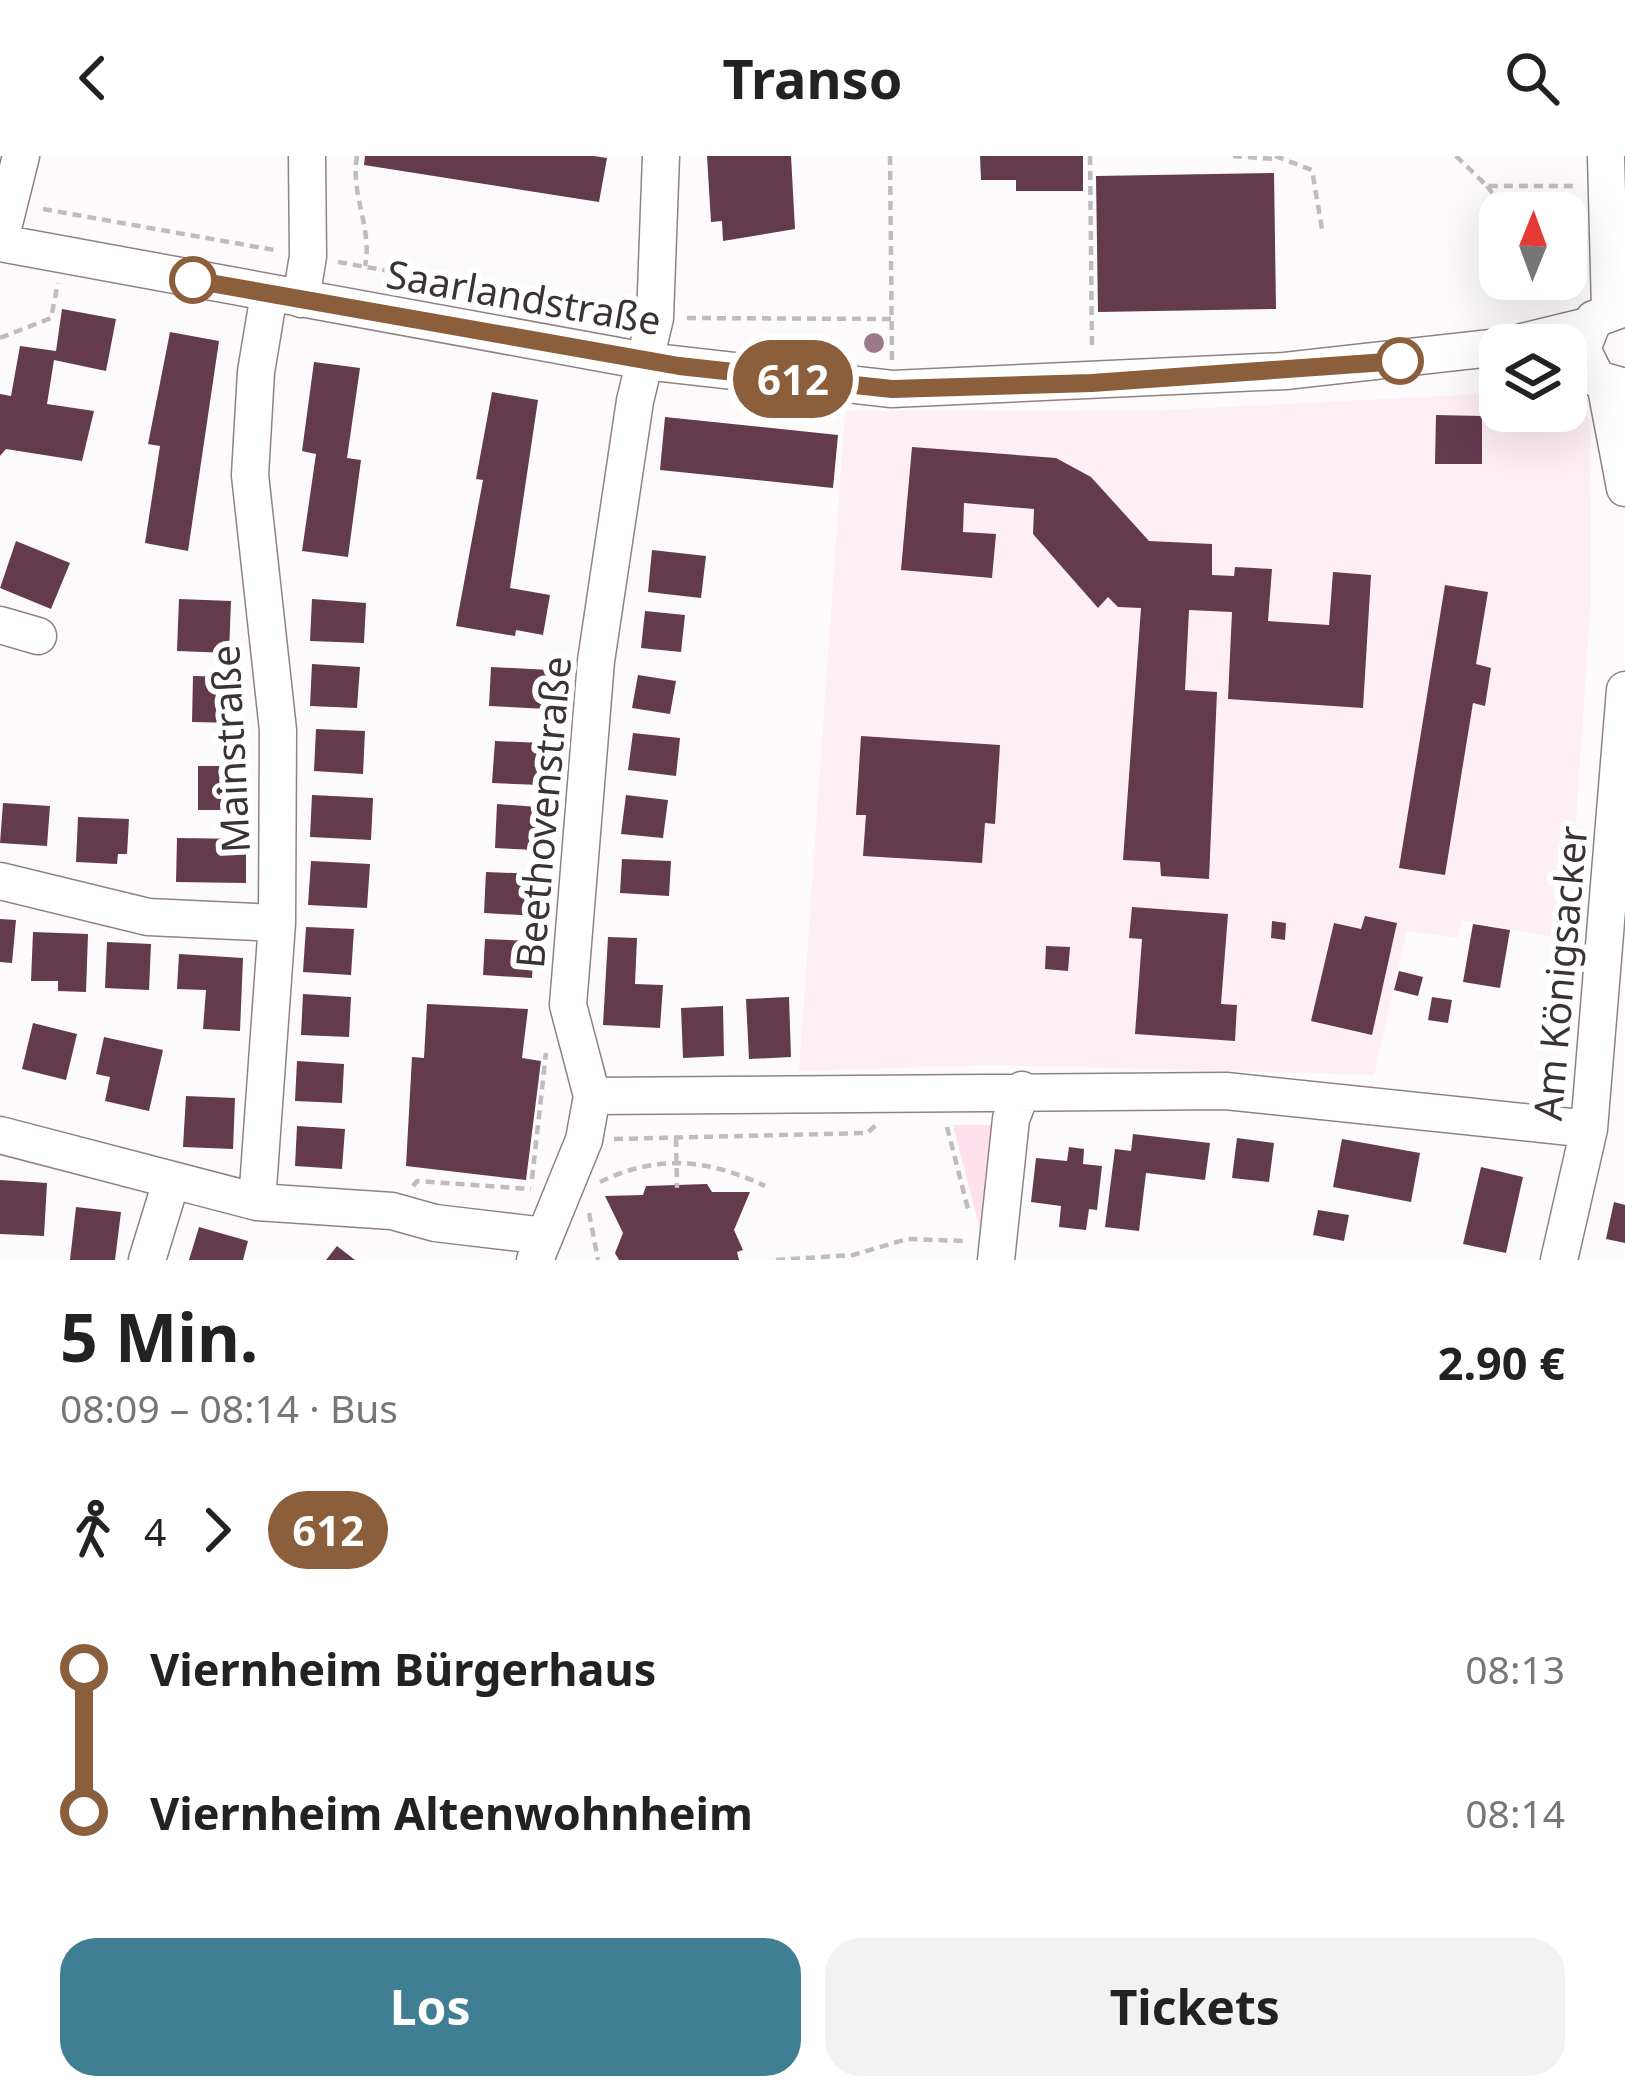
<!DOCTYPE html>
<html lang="de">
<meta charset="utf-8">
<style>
:root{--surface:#fff;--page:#f2f2f2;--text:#222;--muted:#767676;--accent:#3f7e93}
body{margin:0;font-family:"Noto Sans",sans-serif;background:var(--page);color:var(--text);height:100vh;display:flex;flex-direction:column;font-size:45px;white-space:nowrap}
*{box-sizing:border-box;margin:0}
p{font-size:39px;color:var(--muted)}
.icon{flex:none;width:66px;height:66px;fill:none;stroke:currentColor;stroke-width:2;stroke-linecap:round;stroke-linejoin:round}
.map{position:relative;height:1104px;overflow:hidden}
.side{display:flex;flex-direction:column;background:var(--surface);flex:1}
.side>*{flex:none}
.badge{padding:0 24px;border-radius:39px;font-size:42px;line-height:78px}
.needle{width:78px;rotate:1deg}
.tools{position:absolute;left:1479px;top:36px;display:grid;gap:24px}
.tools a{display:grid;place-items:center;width:108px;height:108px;border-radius:24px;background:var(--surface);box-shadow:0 12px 48px #0002;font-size:60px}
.map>.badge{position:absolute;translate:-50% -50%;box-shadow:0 0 0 6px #fff}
.legs{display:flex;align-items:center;gap:18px;height:132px;padding:0 60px;font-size:39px}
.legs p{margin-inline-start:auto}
.summary{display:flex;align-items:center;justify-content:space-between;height:204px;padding:0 60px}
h1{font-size:66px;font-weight:700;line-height:90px}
.action{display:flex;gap:24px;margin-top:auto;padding:24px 60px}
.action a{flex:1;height:138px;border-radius:36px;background:var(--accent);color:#fff;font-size:48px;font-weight:700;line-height:138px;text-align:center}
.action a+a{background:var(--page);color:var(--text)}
ul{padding:0 60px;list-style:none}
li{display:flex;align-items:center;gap:42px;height:144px;font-size:45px}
li i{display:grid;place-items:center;width:18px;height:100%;margin:0 15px;background:currentColor}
li i::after{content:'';width:30px;height:30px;margin:-15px;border:9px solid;border-radius:50%;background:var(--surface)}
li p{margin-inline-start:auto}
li:first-child i{background:linear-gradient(#0000 50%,currentColor 0)}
li:last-child i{background:linear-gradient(currentColor 50%,#0000 0)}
header{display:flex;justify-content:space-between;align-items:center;height:156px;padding:0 60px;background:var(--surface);font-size:54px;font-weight:700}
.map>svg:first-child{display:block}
.built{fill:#feeff5}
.green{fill:#fee1ed}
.building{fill:#643a4d}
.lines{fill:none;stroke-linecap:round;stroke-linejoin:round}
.minor-casing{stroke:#908187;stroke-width:39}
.path{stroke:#c0bcbd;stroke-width:4.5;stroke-dasharray:9 6;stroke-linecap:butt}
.minor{stroke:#fff;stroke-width:36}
.tree{fill:#9c7a8b}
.line-1-casing{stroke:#fff;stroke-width:27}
.line-1{stroke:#8b5e3c;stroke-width:18}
.stop-1-dot{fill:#fff;stroke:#8b5e3c;stroke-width:6}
.labels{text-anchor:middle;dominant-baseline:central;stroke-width:12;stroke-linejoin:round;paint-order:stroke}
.street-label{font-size:39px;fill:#3a3336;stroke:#fff}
</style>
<header><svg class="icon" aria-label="back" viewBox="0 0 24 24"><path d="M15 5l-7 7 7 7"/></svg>Transo<svg class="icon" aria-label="search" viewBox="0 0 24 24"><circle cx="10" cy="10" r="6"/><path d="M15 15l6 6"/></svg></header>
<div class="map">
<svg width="1625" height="1104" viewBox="0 0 1625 1104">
<rect width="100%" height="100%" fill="#fdfafb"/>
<path class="built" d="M1500,237V255H1566V237L1582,247L1590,267L1591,441L1568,784L1462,764L1458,782L1407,775L1374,919L998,909L799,915L845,255H1146Z"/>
<path class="green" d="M953,969H1002L983,1085Z"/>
<path class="building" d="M365,0H594L607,2L599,46L364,9Z
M707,0H791L795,73L723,85L722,65L711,66Z
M980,0H1083V35H1016V24H981Z
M1274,17L1276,153L1098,156L1096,20Z
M62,153L116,163L106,215L54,204L47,248L94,255L82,305L6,293L0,300V238L11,240L20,190L56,195Z
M170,176L219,185L188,395L145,387L160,290L148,288Z
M314,206L360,212L347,302L361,304L348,401L302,395L316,298L302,295Z
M492,236L538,244L510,432L550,439L543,479L516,474L515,480L456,470L483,324L476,323Z
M1436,259L1482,260V308H1435Z
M665,261L838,279L833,332L660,314Z
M912,291L1056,302L1091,321L1149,385L1212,388V419L1234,420L1235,411L1272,413L1268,465L1329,469L1333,416L1371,419L1363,552L1228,543L1232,456L1189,454L1185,534L1217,536L1209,723L1161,720L1160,706L1123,704L1141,452L1118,451L1108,441L1098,452L1033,378L1034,353L964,347L963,376L996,378L992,422L901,414Z
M16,385L70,407L51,453L0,432Z
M652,394L706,400L701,442L648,436Z
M1445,429L1488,436L1476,508L1491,512L1485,550L1473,547L1445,719L1399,712Z
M179,443L231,445L229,497L177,495Z
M312,443L366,447L364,487L310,485Z
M645,455L685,459L681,496L641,492Z
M312,508L360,511L357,552L310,550Z
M491,511L550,514L547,553L489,550Z
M638,519L676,525L670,558L632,552Z
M193,520L238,521L237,567L192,566Z
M316,573L365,575L363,618L314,615Z
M633,577L680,582L676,620L628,614Z
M861,580L1000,589L995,668L985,667L982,707L863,700L866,659H856Z
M495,585L543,587L541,629L492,627Z
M198,610H245V654H198Z
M312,639L373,642L371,684L310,681Z
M626,639L668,644L663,682L621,678Z
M3,647L50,650L47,690L0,687Z
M497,648L538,651L536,694L495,692Z
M78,661L129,663L127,698H118L117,708L76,706Z
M177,682L246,683V727L176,726Z
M622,703L671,705L669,740L620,737Z
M311,705L370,708L367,752L308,749Z
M486,716L539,718L537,760L484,757Z
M1132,751L1228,758L1221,848L1237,849L1235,885L1135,878L1142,783L1129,782Z
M1365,760L1397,767L1372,879L1311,865L1334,767L1361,773Z
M0,763L16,764L12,807L0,806Z
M1272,765L1286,767L1285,784L1271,782Z
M1473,768L1510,774L1500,832L1463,826Z
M306,771L354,773L351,819L303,816Z
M33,776L88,778L86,836L58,835V825H31Z
M608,781L637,782L635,828L663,829L660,872L603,869Z
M485,783L534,785L532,822L483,819Z
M107,786L151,788L149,834L105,832Z
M1046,790L1070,791L1068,815L1045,813Z
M179,798L243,802L240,875L203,873L206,834L177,833Z
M1399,815L1423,821L1418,840L1394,834Z
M303,838L351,841L349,881L301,879Z
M789,841L791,901L749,903L746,843Z
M1432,841L1452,844L1448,867L1428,864Z
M427,848L528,853L522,902L541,905L526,1024L406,1010L412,901L424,902Z
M723,850L724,900L683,902L681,852Z
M33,867L77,878L66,924L22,913Z
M104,881L163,894L149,955L105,945L110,921L96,918Z
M297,905L344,908L342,947L295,945Z
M186,940L235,942L233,993L183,991Z
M297,970L345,973L342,1013L295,1010Z
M1133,978L1210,987L1205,1024L1146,1017L1139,1075L1105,1071L1115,993L1131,995Z
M1237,982L1274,987L1269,1026L1232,1022Z
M1342,983L1420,997L1411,1046L1333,1031Z
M1069,991L1084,993L1083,1008L1102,1010L1097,1054L1089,1053L1086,1074L1059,1071L1061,1050L1031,1046L1036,1002L1067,1005Z
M1481,1011L1523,1021L1506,1097L1463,1088Z
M0,1024L47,1027L44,1080L0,1078Z
M707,1028L712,1036H750L734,1074L743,1094L737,1096L739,1104H619L615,1097L623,1077L605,1040L643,1039L646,1030Z
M1614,1046L1625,1049V1087L1606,1083Z
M76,1051L121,1056L115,1104H70Z
M1318,1054L1349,1059L1344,1085L1313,1079Z
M199,1071L248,1085L243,1104H189Z
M337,1090L355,1104H326Z"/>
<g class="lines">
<defs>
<path id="minor" d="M1606,0L1610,153
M0,84L21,0
M0,87L645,205L892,233L1285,215L1500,191
M301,143L308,100L307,0
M1625,152L1594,163L1582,193L1597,223L1625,231
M1510,189L1588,170
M1605,227L1625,332
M0,469L38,480
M0,725L148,761L277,767
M592,940L1226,935L1589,973
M0,979L257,1046L392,1055L435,1067L545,1080
M257,1046L277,767L278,574L250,319L256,216L269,138
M147,1104L171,1026
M535,1104L584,984L592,940L568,849L596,505L635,245L655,162L661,0
M996,1104L1011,963L1022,934
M1559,1104L1589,973L1625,534"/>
</defs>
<use href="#minor" class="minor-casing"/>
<path class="path" d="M357,0C350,38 373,74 365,110
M890,0L892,204
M1090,0L1092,192
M1233,0L1275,3
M1275,0L1312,14L1322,73
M1456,0L1487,30H1576
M1487,30L1507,57
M43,53L274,94
M338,106L622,156
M1559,123L1572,139
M687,162L892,163
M0,182L51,162L58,127
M947,971L968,1053
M676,982L677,1032
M614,983L867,977L876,969
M532,1023L546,897
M600,1026C657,998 709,1003 765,1030
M413,1030L417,1025L531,1033
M589,1057L598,1104
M776,1104L853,1099L907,1083L965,1085"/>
<use href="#minor" class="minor"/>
</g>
<circle class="tree" cx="874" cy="187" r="10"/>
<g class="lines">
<defs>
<path id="line-1" d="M193,124L679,210L892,233L1092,227L1400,205"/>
</defs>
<use href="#line-1" class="line-1-casing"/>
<use href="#line-1" class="line-1"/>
</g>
<g class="stop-1-dot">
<circle cx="193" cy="124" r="21"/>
<circle cx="1400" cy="205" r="21"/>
</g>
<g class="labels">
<g class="street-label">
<text transform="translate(524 140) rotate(10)">Saarlandstraße</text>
<text transform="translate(229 593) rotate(-93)">Mainstraße</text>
<text transform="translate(542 656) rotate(-85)">Beethovenstraße</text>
<text transform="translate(1559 817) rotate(-85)">Am Königsacker</text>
</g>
</g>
</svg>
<div class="tools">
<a><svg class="needle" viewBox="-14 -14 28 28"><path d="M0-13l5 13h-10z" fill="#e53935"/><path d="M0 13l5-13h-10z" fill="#767676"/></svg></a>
<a><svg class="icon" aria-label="layers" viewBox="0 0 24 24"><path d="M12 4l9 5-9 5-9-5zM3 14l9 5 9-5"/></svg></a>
</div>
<b class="badge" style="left:793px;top:223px;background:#8b5e3c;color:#fff">612</b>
</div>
<section class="side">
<div class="summary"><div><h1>5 Min.</h1><p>08:09 – 08:14 · Bus</p></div><b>2.90 €</b></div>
<div class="legs"><svg class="icon" aria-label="walk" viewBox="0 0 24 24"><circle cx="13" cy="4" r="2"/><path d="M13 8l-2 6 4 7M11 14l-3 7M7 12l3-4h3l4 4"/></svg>4<svg class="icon" aria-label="forward" viewBox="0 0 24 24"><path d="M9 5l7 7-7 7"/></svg><b class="badge" style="background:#8b5e3c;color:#fff">612</b></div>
<ul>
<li><i style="color:#8b5e3c"></i><b>Viernheim Bürgerhaus</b><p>08:13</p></li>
<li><i style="color:#8b5e3c"></i><b>Viernheim Altenwohnheim</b><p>08:14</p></li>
</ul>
<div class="action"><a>Los</a><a>Tickets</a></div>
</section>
